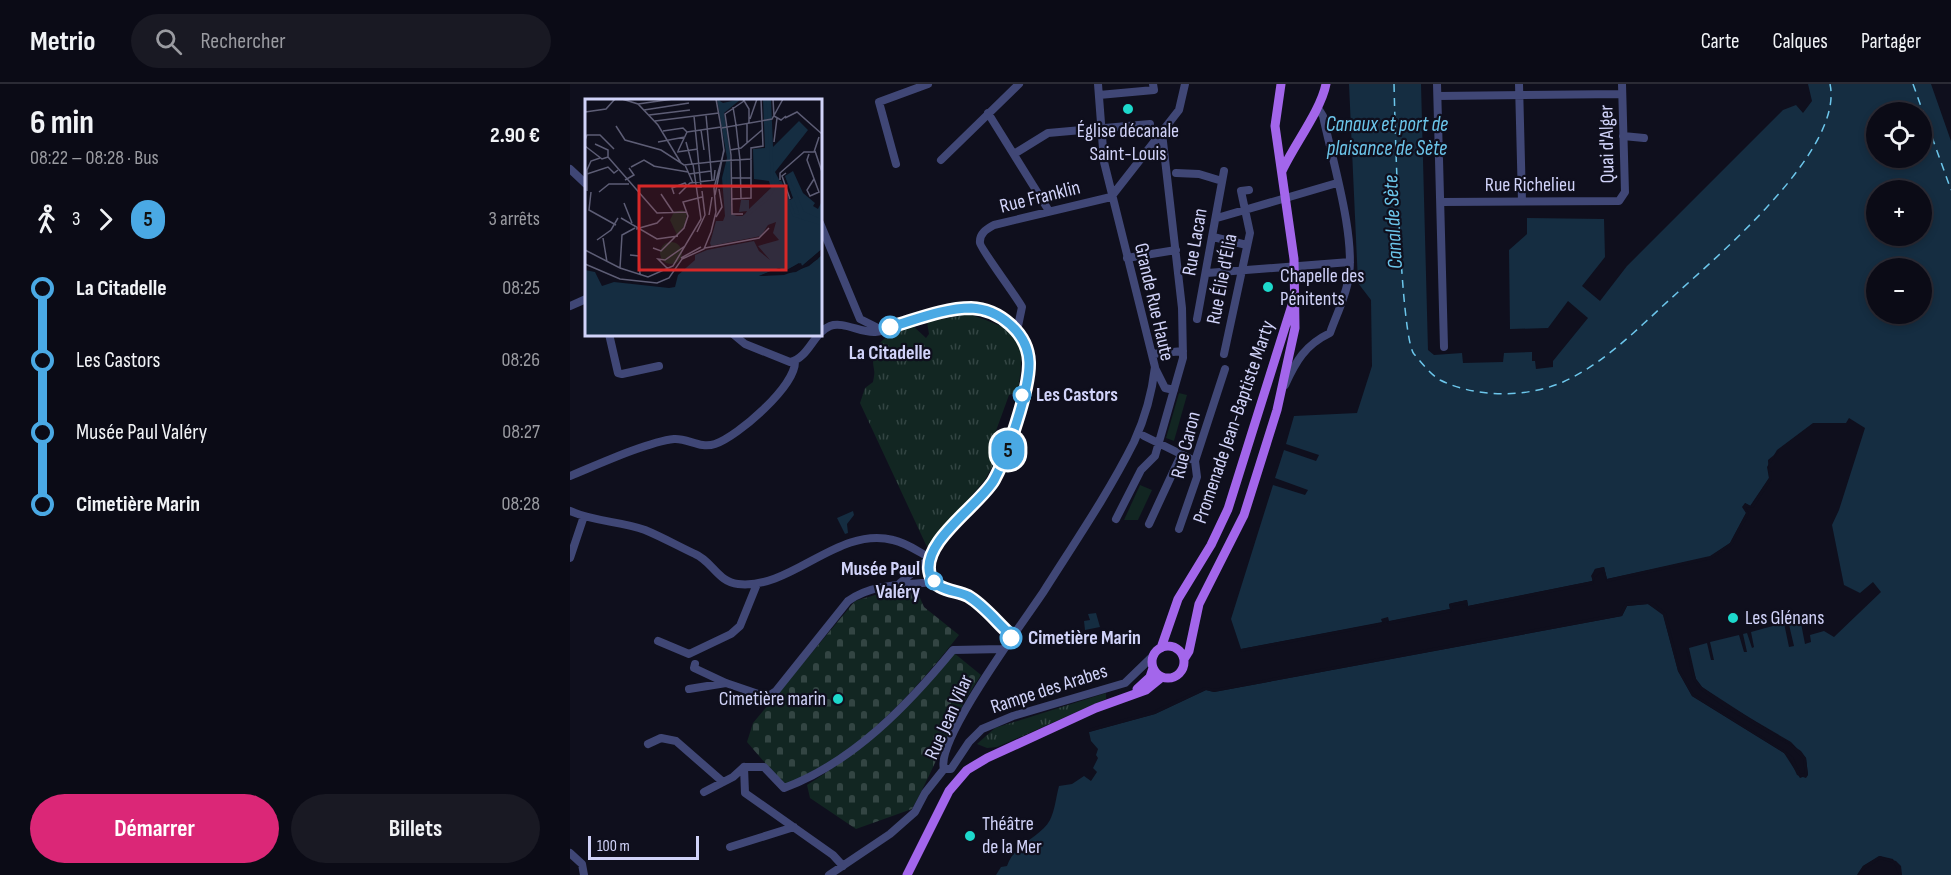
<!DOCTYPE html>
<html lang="fr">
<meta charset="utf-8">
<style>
:root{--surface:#0b0b16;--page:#191923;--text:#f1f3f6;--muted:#9a9ba1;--line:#2b2b35;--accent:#db2777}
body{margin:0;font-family:"Sofia Sans Condensed",sans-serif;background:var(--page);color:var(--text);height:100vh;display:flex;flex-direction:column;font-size:22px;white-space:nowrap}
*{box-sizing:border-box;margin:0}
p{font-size:20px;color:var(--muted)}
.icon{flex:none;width:33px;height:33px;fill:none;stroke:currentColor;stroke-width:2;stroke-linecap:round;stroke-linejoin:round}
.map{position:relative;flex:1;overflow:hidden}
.panel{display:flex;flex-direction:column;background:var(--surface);width:570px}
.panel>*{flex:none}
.badge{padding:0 12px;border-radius:20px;font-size:21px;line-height:39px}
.fabs{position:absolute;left:1296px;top:18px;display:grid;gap:12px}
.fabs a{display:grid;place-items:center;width:66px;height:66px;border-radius:50%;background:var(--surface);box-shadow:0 3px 9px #0003,0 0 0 2px var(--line);font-size:30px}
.scale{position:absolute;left:18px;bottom:15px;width:111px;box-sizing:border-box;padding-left:6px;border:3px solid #d1d3f9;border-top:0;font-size:16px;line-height:21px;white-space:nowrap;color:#d1d3f9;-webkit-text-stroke:4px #0f0f1d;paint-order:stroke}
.map>.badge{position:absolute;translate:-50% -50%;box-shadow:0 0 0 3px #fff}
.legs{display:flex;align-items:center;gap:9px;height:66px;padding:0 30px;font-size:20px}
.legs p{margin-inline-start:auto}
.headline{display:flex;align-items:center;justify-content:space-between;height:102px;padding:0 30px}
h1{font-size:33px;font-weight:700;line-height:45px}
.primary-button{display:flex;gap:12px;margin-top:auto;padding:12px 30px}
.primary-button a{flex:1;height:69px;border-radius:36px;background:var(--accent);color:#fff;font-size:24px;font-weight:700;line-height:69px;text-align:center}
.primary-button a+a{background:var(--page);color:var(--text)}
ul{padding:0 30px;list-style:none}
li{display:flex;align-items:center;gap:21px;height:72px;font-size:22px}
li i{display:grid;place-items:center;width:9px;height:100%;margin:0 8px;background:currentColor}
li i::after{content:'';width:15px;height:15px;margin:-8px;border:4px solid;border-radius:50%;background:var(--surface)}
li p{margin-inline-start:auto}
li:first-child i{background:linear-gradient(#0000 50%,currentColor 0)}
li:last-child i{background:linear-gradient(currentColor 50%,#0000 0)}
header{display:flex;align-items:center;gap:36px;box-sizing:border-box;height:84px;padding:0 30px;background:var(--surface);border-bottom:2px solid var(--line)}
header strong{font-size:28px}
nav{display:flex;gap:33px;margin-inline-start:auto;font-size:21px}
.search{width:420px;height:54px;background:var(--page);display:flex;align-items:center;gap:15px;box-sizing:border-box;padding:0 21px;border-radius:33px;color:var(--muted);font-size:22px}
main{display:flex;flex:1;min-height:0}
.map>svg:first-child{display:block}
.grass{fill:url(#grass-tufts)}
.cemetery{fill:url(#cemetery-stones)}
.pitch{fill:#122622}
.water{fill:#152d41;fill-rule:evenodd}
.pier{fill:#0f0f1d}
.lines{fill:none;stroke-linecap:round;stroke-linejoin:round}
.ferry{stroke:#6cc6eb;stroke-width:1.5;stroke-dasharray:8 6;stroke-linecap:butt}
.minor{stroke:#404776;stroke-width:8}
.major{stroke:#a366eb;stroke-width:9}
.line-1-casing{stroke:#fff;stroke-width:14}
.line-1{stroke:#4aa9e4;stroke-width:9}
.poi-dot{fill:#1dd9cc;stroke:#0f0f1d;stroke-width:2}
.stop-1-dot{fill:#fff;stroke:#4aa9e4;stroke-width:3}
.labels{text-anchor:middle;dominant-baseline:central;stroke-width:4.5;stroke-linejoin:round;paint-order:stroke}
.poi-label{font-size:20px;fill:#d1d3f9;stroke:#0f0f1d;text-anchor:start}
.street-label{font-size:20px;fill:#d1d3f9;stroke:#0f0f1d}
.stop-label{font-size:20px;font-weight:bold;fill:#d1d3f9;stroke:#0f0f1d;text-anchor:start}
.water-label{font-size:21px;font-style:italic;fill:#6cc6eb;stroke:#0f0f1d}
.inset-river{fill:none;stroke:#152d41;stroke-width:3}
.inset-road{fill:none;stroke:#5d5d75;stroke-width:1.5}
.view{fill:#d62828;fill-opacity:0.15;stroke:#d62828;stroke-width:3}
.inset-edge{fill:none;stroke:#d1d3f9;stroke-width:3}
</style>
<header>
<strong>Metrio</strong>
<div class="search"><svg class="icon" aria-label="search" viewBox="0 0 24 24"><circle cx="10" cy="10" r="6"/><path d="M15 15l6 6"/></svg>Rechercher</div>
<nav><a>Carte</a><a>Calques</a><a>Partager</a></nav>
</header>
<main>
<section class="panel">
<div class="headline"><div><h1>6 min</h1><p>08:22 – 08:28 · Bus</p></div><b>2.90 €</b></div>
<div class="legs"><svg class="icon" aria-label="walk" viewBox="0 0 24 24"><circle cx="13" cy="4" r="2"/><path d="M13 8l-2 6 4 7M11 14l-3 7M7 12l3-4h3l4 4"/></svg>3<svg class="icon" aria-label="forward" viewBox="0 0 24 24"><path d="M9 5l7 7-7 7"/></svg><b class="badge" style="background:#4aa9e4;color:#111">5</b><p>3 arrêts</p></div>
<ul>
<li><i style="color:#4aa9e4"></i><b>La Citadelle</b><p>08:25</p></li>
<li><i style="color:#4aa9e4"></i><span>Les Castors</span><p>08:26</p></li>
<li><i style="color:#4aa9e4"></i><span>Musée Paul Valéry</span><p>08:27</p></li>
<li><i style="color:#4aa9e4"></i><b>Cimetière Marin</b><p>08:28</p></li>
</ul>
<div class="primary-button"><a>Démarrer</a><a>Billets</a></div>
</section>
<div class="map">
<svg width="1381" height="791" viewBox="0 0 1381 791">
<defs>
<pattern id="grass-tufts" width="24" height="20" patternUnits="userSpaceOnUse" patternTransform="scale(1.5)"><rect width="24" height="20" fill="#122622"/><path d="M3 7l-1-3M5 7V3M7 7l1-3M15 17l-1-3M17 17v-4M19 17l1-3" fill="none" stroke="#334543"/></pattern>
<pattern id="cemetery-stones" width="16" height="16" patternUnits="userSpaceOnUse" patternTransform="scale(1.5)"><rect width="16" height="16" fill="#122622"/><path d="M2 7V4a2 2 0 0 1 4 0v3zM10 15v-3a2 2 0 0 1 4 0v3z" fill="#334543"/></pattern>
</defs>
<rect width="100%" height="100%" fill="#0f0f1d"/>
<path class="grass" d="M399,230C456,250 455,251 448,308L439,311L423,355L432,364L415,396L357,463L290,319L295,304L303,298C306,284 303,287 303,275C302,257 329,245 342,241L356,254L359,250L357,238Z
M536,609V615L427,663L417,664L407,660L425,644Z"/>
<path class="cemetery" d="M325,505H346L354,523L389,551C345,607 283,676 215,702L177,658L183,639L285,517Z
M384,569L411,591C382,634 367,680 342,725L286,745L240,714L237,701C293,666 342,620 384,569Z"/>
<path class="pitch" d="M609,309L617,311L604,357L596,354Z
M570,401L582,406L568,436H554Z"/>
<path class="water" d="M779,0H851L858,266L864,271L892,269L893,279L933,278L934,269L962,268V277H965L966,285L983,283V277L1018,234L998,217L978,244L940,245L939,166L957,150V134L1034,135L1035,173L1012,202L1030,217L1057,182L1213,26L1226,21L1233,29L1242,17L1238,0H1361L1381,57V791H1332L1323,775L1310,772L1293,782L1287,791H426L431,783L437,782C444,760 471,753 480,736C485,726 486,713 489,702L502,700L514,692L521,697L527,688L523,684L528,674L526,671L528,665L521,657L519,648L585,630L636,606L644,608L1052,532L1057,522L1078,520L1093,530L1108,587L1122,612L1214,669L1230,694L1238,691L1236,674L1221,658L1156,620L1132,603L1126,595L1119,564L1137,559L1141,576H1144L1140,558L1169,551L1174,568H1177L1173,550L1177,549L1182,564L1184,563L1181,548L1214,539L1219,563L1224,562L1217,532L1229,529L1235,560L1241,558L1240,551L1254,547L1264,553L1311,508L1303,498L1290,509L1274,501L1262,441L1269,426L1295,344L1279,334L1276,339H1243L1207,366L1197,383L1199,394L1180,422L1175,419L1176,429L1160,459L1140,473L1037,495L1034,483L1025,485L1021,492L1023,497L898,522L897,516L879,520L880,525L819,537L818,533L811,535L812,538L671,565L661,535L703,401L735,411L738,406L705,394L714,366L746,377L749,371L716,360L724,332L787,329L802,282L801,216L788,199ZM1306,28H1352V74H1306ZM1306,106H1352V152H1306ZM1306,184H1352V230H1306Z
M283,427L284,431L277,440L278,449L275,450L267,434Z
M526,529L530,543L515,546L514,537L520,536L518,530Z"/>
<path class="pier" d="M1209,367L1200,380L1202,395L1183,424L1176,423L1179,430L1162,461L1141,475L1037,498L1032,487L1025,493L1023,500L898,525L895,520L883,522L881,528L819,540L816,538L880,525L879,520L882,519L897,516L898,522L1022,497L1025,485L1034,483L1037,495L1140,472L1160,459L1176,429L1172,423L1175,419L1181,422L1199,394L1198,376Z
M1068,517L1084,519L1096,529L1110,586L1124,610L1215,667L1223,673L1230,689L1235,690L1233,675L1219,661L1154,623L1130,605L1123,596L1116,564L1126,595L1132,603L1231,667L1236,674L1238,691L1236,694L1227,691L1220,675L1214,669L1122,612L1108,587L1093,531L1078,520L1057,522L1052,532L644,608L636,606L585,630L519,648V645L525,643L583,627L635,603L644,605L1050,529L1055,519Z
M815,538L812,541L670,568L671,565Z
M1309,772L1326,777L1331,782L1332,791H1329L1324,779L1310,775L1287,791L1293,782Z"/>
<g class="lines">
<path class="ferry" d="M824,0C825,38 830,252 844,270C851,278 861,291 870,296C906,314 956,314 993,298C1037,278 1071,241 1107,209C1151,169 1274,65 1260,0
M1343,0L1381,106"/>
<path class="minor" d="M867,0L874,263
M949,0L952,117
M529,11L584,6L583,0
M868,12L1052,10
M418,29L479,127
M1053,52L1074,54
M444,70L478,49L580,40
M371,76L449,0
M326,80L309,18L358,0
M0,85L16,100
M606,89L629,90L652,97
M541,113L609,26L615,0
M871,118L1049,117L1055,108L1052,0
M647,134L767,99
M250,139L290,235L312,246
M643,153L677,161
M557,174L606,166
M637,189L780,178
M0,222L16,215
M627,235L654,87
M447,247L452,223C446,212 410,164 410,159C409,149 417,145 424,141L541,113
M39,250L48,289L52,290L89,282
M163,250L175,260L220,278C239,274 243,249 260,242C273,237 291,249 305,248C329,245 358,232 384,227C404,223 424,227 439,240C447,247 455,255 457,266C464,294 439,371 424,396C409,421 350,459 360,491C365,506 382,506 394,510C413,518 428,539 442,552
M582,270L613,267
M654,270L680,149L671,107L679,106
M585,284L595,304L604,306
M715,301C726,277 735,261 760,249C766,232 775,214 778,197C787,156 762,75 753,32L748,24
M574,352L625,377
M0,392C27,381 77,358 104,355C118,354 130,365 145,360C168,352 226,302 225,277
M0,427C24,438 51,437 75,446C92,453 108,462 125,470C142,477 148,498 168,500C222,506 267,442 323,456C337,459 347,467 360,474
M546,435L571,386L585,372L613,274L612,224L592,49
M579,440L611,371
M609,445L627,393L625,377L655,285
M0,474L14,432
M330,499L360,474
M88,557L119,570L161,550L170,542L187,500
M125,580L124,584L156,599L197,613L206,607L278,517C303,499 335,501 364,498
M119,605L156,599
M78,660L91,654L106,657L153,698
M374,685H381L399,658L412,645L443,632L555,599L584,571
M134,708L163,693L174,683
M160,763L224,743
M0,769L12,780L14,791
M273,782L263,771L175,709L174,683H194L214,704C282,679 338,621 383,566L433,565
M259,791L320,750L345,728L355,709L374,685C365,656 455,536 474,507C505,458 538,410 564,358C575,334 582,309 585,283L534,78L528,0"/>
<path class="major" d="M712,87C724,61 751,26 756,0
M582 578a16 16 0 1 1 32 0a16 16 0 1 1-32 0Z
M591,564L608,515L641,461L658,425L722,221
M614,575L619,567L629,520L674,431L707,326L725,244L724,175L705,42L711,0
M567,605L580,593L583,584
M337,791L379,707L397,686L417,674L526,624L576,606L592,593"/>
</g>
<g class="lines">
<defs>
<path id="line-1" d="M320,243C345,236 374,224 401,224C429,225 458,249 459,278C460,304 437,372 424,396C410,421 350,458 360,491C365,507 386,506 398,512C415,522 428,540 442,552L441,554"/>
</defs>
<use href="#line-1" class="line-1-casing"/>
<use href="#line-1" class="line-1"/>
</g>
<g class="poi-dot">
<circle cx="558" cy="25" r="6"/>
<circle cx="698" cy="203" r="6"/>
<circle cx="1163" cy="534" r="6"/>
<circle cx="268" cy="615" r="6"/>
<circle cx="400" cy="752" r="6"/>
</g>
<g class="stop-1-dot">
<circle cx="320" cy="243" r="10"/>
<circle cx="452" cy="311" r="8"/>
<circle cx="364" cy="497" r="8"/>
<circle cx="441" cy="554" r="10"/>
</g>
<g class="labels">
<g class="poi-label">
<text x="558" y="47" text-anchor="middle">Église décanale<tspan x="558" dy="23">Saint-Louis</tspan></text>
<text x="710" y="192">Chapelle des<tspan x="710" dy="23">Pénitents</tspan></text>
<text x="1175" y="534">Les Glénans</text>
<text x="256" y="615" text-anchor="end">Cimetière marin</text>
<text x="412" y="740">Théâtre<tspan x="412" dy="23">de la Mer</tspan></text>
</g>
<g class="street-label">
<text transform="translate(1037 60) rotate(-91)">Quai d'Alger</text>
<text x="960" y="101">Rue Richelieu</text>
<text transform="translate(470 113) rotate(-14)">Rue Franklin</text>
<text transform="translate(625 158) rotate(-80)">Rue Lacan</text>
<text transform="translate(652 195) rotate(-79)">Rue Élie d'Élia</text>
<text transform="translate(584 218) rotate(77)">Grande Rue Haute</text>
<text transform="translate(664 338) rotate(-71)">Promenade Jean-Baptiste Marty</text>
<text transform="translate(616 361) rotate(-76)">Rue Caron</text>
<text transform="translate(479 605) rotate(-18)">Rampe des Arabes</text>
<text transform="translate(379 633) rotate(-66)">Rue Jean Vilar</text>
</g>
<g class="stop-label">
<text x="320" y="269" text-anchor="middle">La Citadelle</text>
<text x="466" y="311">Les Castors</text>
<text x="350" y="485" text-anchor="end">Musée Paul<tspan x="350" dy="23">Valéry</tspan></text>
<text x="458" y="554">Cimetière Marin</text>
</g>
<g class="water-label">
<text x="817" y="40">Canaux et port de<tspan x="817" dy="24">plaisance de Sète</tspan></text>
<text transform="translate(823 138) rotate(-93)">Canal de Sète</text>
</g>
</g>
<g transform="translate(15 15)">
<rect width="237" height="237" fill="#0f0f1d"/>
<path d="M97,111L102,114L100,126L92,136L85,121L89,113Z" fill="#122622"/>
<path d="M75 154a11 11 0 1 1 22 0a11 11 0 1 1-22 0Z" fill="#122622"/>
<path d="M132,0L138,4L156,0L139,14L145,55L146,115L150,117H159L162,112L154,113L156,101H164V110L186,89L184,82L169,80L168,50L180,49L178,0H186L188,48L214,22L223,31L190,73L205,101L208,99L200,77L208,72L218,94L230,104L228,107L233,110L237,102V150L217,167L214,164L200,172L194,169L174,177L199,176L224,167L237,156V237H0V171L10,173L17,187L29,183L84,189L90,188L93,176L110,161V156L122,151L169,142L174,152L185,161L173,147L194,141L188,134L191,123L183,126L176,137L126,147L125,144L131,122H138L140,117L137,79L142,59Z" fill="#152d41"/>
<path d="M237,150L233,160L211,173L174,177L194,169L200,172L216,164L217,167Z" fill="#0f0f1d"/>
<path class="inset-river" d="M143,64L144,116L156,120L181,101L188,90L183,0M202,77L216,115L237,123M195,82L209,116L237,125M207,88L218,114L237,122"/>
<path class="inset-road" d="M37,0L53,5L73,26L96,64M131,0L136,28M158,0L164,10V24M188,0L189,17L196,21L201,17M53,5L88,0M148,8L151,26M59,11L104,4M0,13L21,10L30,0M64,16L105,11M121,16L127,82M109,17L116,88H111M200,19L212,13L237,35M165,20L172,0M70,22L134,14M162,25V44M151,26L155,61M31,27L40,41L76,51L99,66L135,62M116,31L119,51M78,32L98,29L102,33M102,33L136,28M0,41L2,36H15L29,50M73,43L100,38M101,43L107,65M189,43L192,19M10,45L23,51V58M0,47L17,60L23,58M145,51L156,49L177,31M93,52L102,33M230,52L237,73M92,53L113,50M224,55L222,61L234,93L225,97L222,91L229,80M23,58L72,114L102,113M155,61L156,99M135,62L166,60V49L178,47L176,0M100,66L108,84M68,67L103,73M46,68L59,61L69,67M201,74L197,77L205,100M2,75L23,68L29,74L33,71M104,75L126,72M147,79H166M40,81L49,76L44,69M195,81V74L219,53H229L234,38M147,88H166M2,92V71L6,62L15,59M6,93L4,111L31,126M14,93L24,85H44M76,95L88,113M89,95L87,89L100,84L102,87M94,95L105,84L129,81L130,71M130,96L139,50M147,100L166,99V60M39,104L47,124M158,115H147L146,56L140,15L159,2M124,116L127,98M131,118L137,108L134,90M36,119L72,140L93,137M51,130L72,124L78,118M112,133L120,116L117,92M18,139L22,163M12,141L26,131L33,119M68,149L76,152L99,129L103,117L98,103L117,98M120,149L174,139L184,129M0,151L35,169L63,178L88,167L116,120L108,65M45,156L54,157L55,176M96,159L116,148M0,165L35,180L72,184L84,179L97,160L119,150L126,133L131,113L129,89L139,52L136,29L187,20L198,0M35,169L37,136L50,129M83,170L73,160L80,161L100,147"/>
<path class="view" d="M54,87H201V171H54Z"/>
<rect width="237" height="237" class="inset-edge"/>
</g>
</svg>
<div class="fabs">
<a><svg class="icon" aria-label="locate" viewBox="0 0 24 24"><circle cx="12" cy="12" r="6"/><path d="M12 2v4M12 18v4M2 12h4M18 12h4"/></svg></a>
<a>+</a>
<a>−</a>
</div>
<div class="scale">100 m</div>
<b class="badge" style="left:438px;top:366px;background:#4aa9e4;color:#111">5</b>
</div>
</main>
